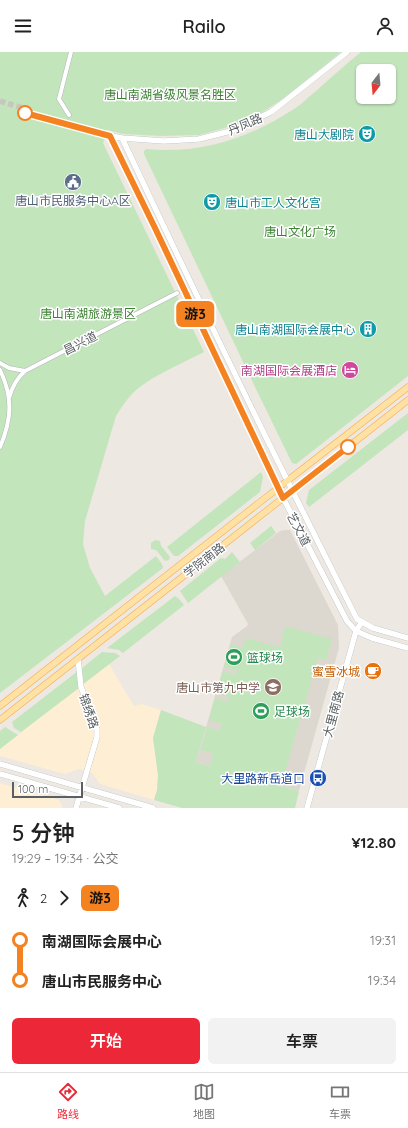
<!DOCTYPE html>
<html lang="zh">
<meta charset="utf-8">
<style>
:root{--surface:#fff;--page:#f2f2f2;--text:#222;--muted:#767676;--line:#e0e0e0;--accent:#ec2838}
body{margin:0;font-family:Quicksand,"Noto Sans SC",sans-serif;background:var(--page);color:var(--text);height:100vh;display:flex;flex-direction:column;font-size:15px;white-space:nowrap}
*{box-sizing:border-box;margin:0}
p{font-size:13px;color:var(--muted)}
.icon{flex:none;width:22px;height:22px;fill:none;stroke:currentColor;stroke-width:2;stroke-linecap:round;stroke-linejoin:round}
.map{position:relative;height:756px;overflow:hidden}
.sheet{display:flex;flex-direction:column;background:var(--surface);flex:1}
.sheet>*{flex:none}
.badge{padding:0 8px;border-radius:6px;font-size:14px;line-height:26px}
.needle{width:26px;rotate:196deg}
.buttons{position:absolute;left:356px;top:12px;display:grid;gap:8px}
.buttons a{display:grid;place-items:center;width:40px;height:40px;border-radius:6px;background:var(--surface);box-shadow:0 1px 3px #0004;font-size:20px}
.scale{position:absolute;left:12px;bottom:10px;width:71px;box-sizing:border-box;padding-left:4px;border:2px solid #595f62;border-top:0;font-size:11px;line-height:14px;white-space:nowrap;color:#595f62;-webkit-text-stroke:3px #fff;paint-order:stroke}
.map>.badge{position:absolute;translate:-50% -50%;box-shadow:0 0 0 2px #fff}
.legs{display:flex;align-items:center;gap:6px;height:44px;padding:0 12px;font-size:13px}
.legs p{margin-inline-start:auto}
.overview{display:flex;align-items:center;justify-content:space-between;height:68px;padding:0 12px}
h1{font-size:22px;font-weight:600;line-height:30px}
.button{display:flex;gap:8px;margin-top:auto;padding:8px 12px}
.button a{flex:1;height:46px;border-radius:6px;background:var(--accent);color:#fff;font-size:16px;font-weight:600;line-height:46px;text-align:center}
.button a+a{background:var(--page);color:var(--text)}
ul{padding:0 12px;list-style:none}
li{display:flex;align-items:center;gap:14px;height:40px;font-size:15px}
li i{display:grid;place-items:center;width:6px;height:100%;margin:0 5px;background:currentColor}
li i::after{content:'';width:10px;height:10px;margin:-5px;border:3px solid;border-radius:50%;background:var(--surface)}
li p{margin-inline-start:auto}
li:first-child i{background:linear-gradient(#0000 50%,currentColor 0)}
li:last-child i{background:linear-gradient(currentColor 50%,#0000 0)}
header{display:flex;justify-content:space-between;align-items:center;height:52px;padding:0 12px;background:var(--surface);font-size:18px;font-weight:600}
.dock{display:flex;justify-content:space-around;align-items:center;height:56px;border-top:1px solid var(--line);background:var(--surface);font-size:11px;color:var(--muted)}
.dock a{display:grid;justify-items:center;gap:2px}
.dock .on{color:var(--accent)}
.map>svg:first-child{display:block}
.commercial{fill:#feeed4}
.education{fill:#ddd8cf}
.green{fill:#c3e5bc;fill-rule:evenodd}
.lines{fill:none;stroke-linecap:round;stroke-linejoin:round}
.secondary-tunnel{stroke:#c8c6c1;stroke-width:5.5;stroke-dasharray:5.5 3;stroke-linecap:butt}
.street-casing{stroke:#b2b5b9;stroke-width:5}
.secondary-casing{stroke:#b0b6b9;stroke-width:6}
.primary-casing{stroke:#f4ad53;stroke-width:7}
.street{stroke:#fff;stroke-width:4}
.secondary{stroke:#fff;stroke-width:5.5}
.primary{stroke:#ffe1a4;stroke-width:6}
.line-1-casing{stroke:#fff;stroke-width:9}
.line-1{stroke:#f58220;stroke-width:6}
.stop-1-dot{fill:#fff;stroke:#f58220;stroke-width:2}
.labels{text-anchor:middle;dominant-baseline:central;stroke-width:3;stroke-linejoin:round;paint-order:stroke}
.park-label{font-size:12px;fill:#3b8131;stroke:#fff}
.street-label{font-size:12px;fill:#595f62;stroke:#fff}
.culture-label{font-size:12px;fill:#0d838f;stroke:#fff;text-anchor:end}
.service-label{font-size:12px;fill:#4e5e75;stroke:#fff}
.hotel-label{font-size:12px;fill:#b23c85;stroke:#fff;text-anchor:end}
.leisure-label{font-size:12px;fill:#27864d;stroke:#fff;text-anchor:start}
.food-label{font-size:12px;fill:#c56008;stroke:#fff;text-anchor:end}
.education-label{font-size:12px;fill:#785e54;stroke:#fff;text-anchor:end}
.transit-label{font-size:12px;fill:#164399;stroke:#fff;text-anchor:end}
</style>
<header><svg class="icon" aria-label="menu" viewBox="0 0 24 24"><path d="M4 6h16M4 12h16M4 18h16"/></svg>Railo<svg class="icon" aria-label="person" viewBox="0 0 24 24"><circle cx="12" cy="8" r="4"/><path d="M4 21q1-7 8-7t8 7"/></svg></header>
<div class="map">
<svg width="408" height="756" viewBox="0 0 408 756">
<rect width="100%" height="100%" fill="#ede8e1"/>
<path class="commercial" d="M109,612L134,654L142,652L161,658L153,686L158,723L157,738L154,748L100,732L92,721L79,717L65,722L0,704V697Z
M0,731L59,748L63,756H0Z"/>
<path class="education" d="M284,478H290L338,573L339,596L299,739L196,710L232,585L247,574L248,572L221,524L280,479Z"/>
<path class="green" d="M0,0H341L283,47L261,61L236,73L199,83L162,84L123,82L107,78L103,91L204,300C181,312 151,324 133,341C126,348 121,356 116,364L85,469L84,479L83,492L90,516L105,544L156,504L162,512L163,516L0,641Z
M361,0H408V324L296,412L292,411L256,337L144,102V99L146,97C202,102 247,87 294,57C301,53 308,45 315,40C330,26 345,13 361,0ZM363,19H389V45H363Z
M408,361V378L309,455L306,451L309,438Z
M261,420L263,425L260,440L178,504H174L167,495Z
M271,474L276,481L255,498L250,491Z
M155,488L160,489L161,494L170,505L169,508L165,509L156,498L151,497V491Z
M232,500L240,510L188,551L180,539L221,506L225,507Z
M175,544L180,548L184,553L123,601L119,598L107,596Z
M285,574L332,587L326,608L280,595Z
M246,586L318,606L281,734L299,739L295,756H182L154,748L157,738L158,723L153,686L161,658L206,675L196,710L210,714L213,701L201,698L207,675L220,679L222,672L209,668L215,646L228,650L229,645L216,641L223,619L236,623L237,618L224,615L231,592L243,596Z
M102,600L115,601L120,604L82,633L81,617Z
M78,619L79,636L21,680L14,676L12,670Z
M5,675L18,683L0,697V679Z"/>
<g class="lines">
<path class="secondary-tunnel" d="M0,49L26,57"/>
<defs>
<path id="street" d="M69,63L59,47L71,0
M0,311L9,316L25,319
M0,318C13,345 12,367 0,395
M9,346C12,335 16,327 25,319L177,241"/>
<path id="secondary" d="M25,61L105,83L122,86L164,89L199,87L231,79L271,60L347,0
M110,84L155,176L278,436L347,569L356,579L372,586L408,596
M122,86C198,248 276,408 357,567L373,576L408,586
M0,712L153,756
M0,722L119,756
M76,756L97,685V677L81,635L78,607
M307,756L356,579L362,570"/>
<path id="primary" d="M0,654L287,429L408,335
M0,668L408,348"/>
</defs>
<use href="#street" class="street-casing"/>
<use href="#secondary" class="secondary-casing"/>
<use href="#primary" class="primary-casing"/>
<use href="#street" class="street"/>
<use href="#secondary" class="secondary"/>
<use href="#primary" class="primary"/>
</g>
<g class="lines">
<defs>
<path id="line-1" d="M25,61L110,84L155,176L283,446L348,395"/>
</defs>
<use href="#line-1" class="line-1-casing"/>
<use href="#line-1" class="line-1"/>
</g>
<defs>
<symbol id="theatre-disc" viewBox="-11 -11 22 22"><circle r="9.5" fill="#0f9aa8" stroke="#fff"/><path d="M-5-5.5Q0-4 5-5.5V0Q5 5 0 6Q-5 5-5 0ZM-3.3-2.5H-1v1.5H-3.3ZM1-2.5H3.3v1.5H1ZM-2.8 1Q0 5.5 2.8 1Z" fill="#fff"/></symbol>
<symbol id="civic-disc" viewBox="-11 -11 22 22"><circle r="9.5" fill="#5c6f8a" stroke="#fff"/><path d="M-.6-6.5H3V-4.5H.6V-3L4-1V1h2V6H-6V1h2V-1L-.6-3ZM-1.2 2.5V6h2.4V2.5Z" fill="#fff"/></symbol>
<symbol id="building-disc" viewBox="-11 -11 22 22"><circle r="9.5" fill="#0f9aa8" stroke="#fff"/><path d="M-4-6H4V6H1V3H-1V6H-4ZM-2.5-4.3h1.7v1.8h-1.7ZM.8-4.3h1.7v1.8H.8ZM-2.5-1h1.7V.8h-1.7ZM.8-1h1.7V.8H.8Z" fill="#fff"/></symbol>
<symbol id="hotel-disc" viewBox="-11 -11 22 22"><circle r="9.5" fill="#d1479c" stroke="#fff"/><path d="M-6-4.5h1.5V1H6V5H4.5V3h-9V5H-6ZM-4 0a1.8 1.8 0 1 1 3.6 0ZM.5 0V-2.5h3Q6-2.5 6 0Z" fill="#fff"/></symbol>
<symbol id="stadium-disc" viewBox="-11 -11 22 22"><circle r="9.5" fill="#2e9e5b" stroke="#fff"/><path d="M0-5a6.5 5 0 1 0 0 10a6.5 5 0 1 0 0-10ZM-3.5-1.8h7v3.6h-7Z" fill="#fff"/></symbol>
<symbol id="cafe-disc" viewBox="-11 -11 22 22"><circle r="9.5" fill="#e8710a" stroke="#fff"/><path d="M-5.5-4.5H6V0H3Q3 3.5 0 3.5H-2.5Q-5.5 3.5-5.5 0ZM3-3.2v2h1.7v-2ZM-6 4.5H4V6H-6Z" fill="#fff"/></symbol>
<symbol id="school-disc" viewBox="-11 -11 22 22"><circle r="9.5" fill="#8d6e63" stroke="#fff"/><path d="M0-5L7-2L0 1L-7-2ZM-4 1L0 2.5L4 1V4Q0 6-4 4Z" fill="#fff"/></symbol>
<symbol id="bus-disc" viewBox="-11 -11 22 22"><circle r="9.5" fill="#1a4fb4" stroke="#fff"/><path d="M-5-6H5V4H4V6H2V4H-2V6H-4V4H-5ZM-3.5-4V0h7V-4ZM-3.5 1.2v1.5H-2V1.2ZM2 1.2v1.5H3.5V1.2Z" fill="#fff"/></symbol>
</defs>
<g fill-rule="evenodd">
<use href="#theatre-disc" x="357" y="72" width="20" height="20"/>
<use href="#civic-disc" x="63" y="120" width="20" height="20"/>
<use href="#theatre-disc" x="202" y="140" width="20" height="20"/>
<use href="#building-disc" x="358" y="267" width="20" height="20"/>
<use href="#hotel-disc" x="340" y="308" width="20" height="20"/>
<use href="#stadium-disc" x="224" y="595" width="20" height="20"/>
<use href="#cafe-disc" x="363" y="609" width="20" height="20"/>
<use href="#school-disc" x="263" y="625" width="20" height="20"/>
<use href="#stadium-disc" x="251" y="649" width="20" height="20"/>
<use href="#bus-disc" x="308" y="716" width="20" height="20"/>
</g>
<g class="stop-1-dot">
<circle cx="25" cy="61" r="7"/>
<circle cx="348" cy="395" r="7"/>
</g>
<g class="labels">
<g class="park-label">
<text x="170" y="42">唐山南湖省级风景名胜区</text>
<text x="300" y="179">唐山文化广场</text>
<text x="88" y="261">唐山南湖旅游景区</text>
</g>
<g class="street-label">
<text transform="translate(245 72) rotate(-23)">丹凤路</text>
<text transform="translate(80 291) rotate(-27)">昌兴道</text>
<text transform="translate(299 477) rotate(62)">艺文道</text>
<text transform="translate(204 508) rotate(-38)">学院南路</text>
<text transform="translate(89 659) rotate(71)">锦绣路</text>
<text transform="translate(333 662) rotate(-75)">大里南路</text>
</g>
<g class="culture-label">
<text x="354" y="82">唐山大剧院</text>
<text x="225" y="150" text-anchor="start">唐山市工人文化宫</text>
<text x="355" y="277">唐山南湖国际会展中心</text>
</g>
<g class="service-label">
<text x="73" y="148">唐山市民服务中心A区</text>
</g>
<g class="hotel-label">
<text x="337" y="318">南湖国际会展酒店</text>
</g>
<g class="leisure-label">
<text x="247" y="605">篮球场</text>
<text x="274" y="659">足球场</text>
</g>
<g class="food-label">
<text x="360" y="619">蜜雪冰城</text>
</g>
<g class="education-label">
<text x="260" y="635">唐山市第九中学</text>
</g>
<g class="transit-label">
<text x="305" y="726">大里路新岳道口</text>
</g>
</g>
</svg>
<div class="buttons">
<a><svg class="needle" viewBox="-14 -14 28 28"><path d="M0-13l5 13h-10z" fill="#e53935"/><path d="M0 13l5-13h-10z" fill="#767676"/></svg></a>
</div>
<div class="scale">100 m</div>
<b class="badge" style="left:195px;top:262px;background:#f58220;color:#111">游3</b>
</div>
<section class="sheet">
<div class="overview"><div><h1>5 分钟</h1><p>19:29 – 19:34 · 公交</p></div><b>¥12.80</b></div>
<div class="legs"><svg class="icon" aria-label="walk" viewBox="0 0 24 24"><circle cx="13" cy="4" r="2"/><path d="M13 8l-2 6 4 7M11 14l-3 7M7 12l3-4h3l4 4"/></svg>2<svg class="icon" aria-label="forward" viewBox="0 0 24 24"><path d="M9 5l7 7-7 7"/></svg><b class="badge" style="background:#f58220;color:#111">游3</b></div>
<ul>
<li><i style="color:#f58220"></i><b>南湖国际会展中心</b><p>19:31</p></li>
<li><i style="color:#f58220"></i><b>唐山市民服务中心</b><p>19:34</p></li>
</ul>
<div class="button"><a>开始</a><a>车票</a></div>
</section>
<nav class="dock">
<a class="on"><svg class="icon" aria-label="directions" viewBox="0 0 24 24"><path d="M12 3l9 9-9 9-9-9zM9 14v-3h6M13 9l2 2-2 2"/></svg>路线</a>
<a><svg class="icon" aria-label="map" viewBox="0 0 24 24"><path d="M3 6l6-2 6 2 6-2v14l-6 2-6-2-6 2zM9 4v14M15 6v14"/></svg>地图</a>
<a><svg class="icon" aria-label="tickets" viewBox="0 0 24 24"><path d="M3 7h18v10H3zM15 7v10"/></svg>车票</a>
</nav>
